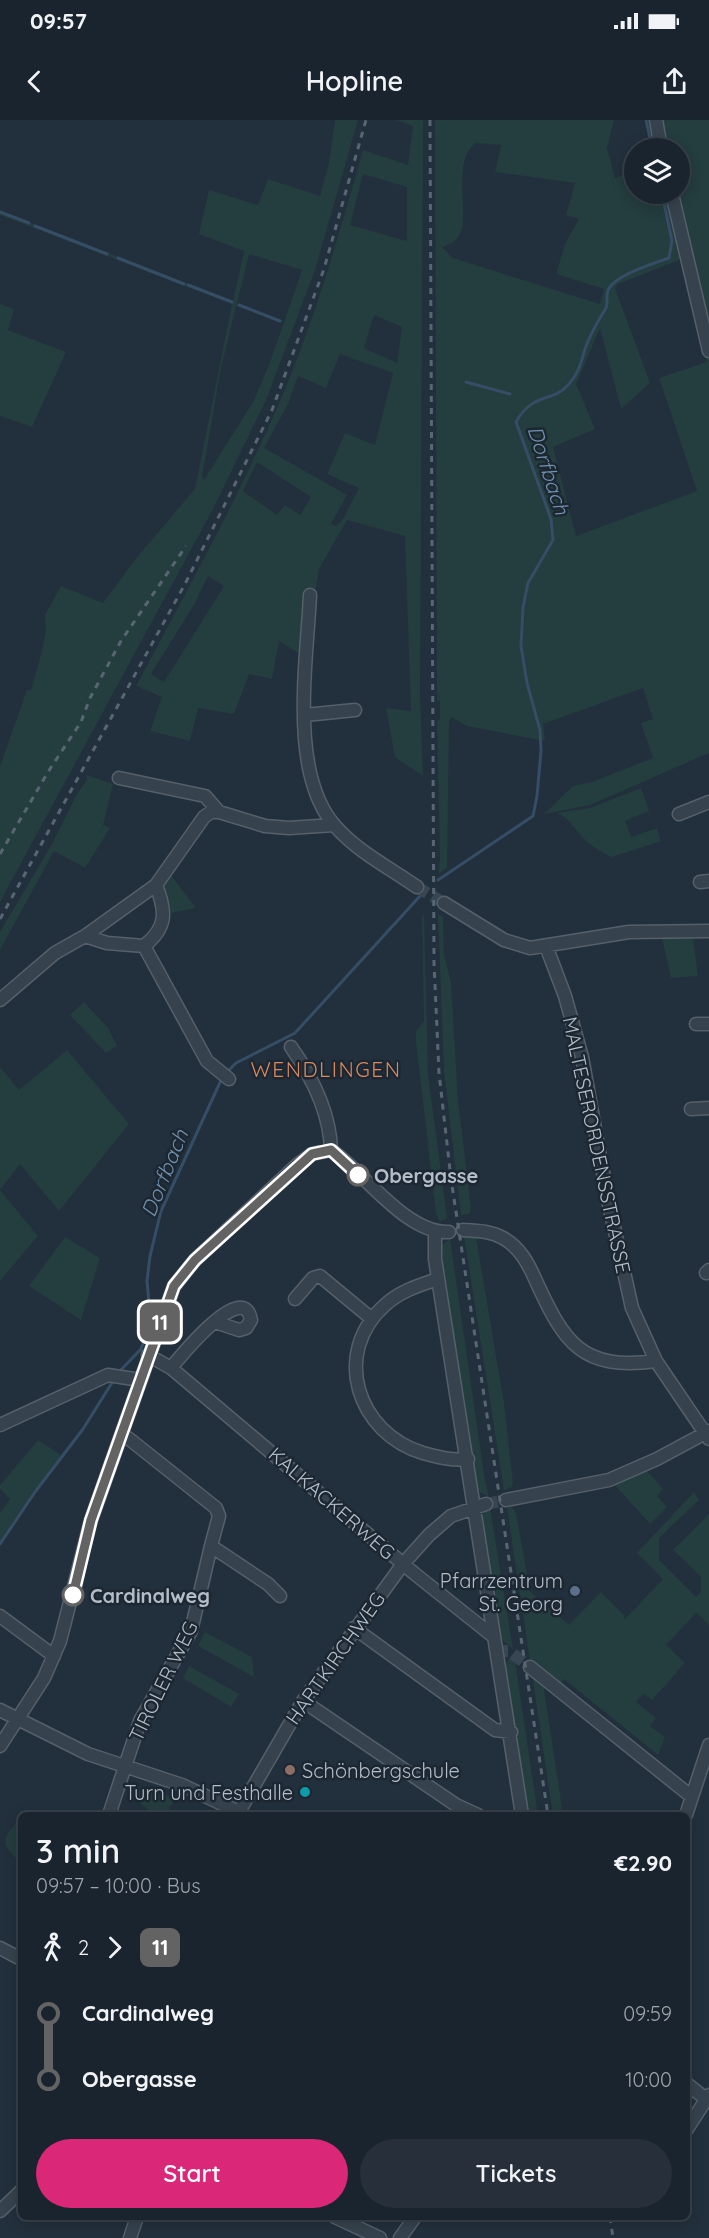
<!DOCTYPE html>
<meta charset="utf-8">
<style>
:root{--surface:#1a242e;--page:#27303a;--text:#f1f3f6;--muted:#9fa4aa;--line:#38414a;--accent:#db2777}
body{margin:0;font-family:Quicksand,sans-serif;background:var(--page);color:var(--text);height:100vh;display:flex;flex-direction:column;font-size:22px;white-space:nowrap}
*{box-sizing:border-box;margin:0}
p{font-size:20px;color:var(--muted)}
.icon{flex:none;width:33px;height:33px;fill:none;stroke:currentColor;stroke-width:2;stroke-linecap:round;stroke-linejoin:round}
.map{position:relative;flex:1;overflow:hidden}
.panel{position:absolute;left:18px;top:1692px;width:672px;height:408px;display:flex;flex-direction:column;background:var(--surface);border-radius:9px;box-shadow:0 3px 15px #0003,0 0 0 2px var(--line)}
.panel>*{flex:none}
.badge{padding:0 12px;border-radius:9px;font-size:21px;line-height:39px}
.fabs{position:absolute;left:624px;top:18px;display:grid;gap:12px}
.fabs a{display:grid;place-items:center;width:66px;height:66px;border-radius:50%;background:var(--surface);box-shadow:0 3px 15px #0003,0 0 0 2px var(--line);font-size:30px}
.map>.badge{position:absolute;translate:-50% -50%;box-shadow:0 0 0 3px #fff}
.legs{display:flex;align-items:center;gap:9px;height:66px;padding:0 18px;font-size:20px}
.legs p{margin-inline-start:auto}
.summary{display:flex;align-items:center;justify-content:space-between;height:102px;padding:0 18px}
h1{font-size:33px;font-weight:600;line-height:45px}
.primary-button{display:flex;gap:12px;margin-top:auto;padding:12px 18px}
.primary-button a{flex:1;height:69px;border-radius:36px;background:var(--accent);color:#fff;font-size:24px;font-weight:600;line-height:69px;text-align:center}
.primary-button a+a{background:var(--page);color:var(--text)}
ul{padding:0 18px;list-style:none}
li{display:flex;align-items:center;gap:21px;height:66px;font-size:22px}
li i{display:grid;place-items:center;width:9px;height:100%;margin:0 8px;background:currentColor}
li i::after{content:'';width:15px;height:15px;margin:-8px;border:4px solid;border-radius:50%;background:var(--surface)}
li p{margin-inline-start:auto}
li:first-child i{background:linear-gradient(#0000 50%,currentColor 0)}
li:last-child i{background:linear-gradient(currentColor 50%,#0000 0)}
.status{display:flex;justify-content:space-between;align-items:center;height:42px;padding:0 30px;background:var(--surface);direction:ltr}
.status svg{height:16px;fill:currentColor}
header{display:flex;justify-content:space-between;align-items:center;height:78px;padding:0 18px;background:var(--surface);font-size:27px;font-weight:600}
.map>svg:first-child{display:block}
.green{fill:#243d3e;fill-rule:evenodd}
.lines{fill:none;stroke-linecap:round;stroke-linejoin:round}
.stream{stroke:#354d65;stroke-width:3}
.minor-tunnel{stroke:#384552;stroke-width:12;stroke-dasharray:12 6;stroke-linecap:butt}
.minor-casing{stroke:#55606b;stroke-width:15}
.minor{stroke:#36424d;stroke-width:12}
.rail{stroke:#586674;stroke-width:3;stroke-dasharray:6 6;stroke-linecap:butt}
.line-1-casing{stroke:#fff;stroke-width:14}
.line-1{stroke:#646363;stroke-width:9}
.stop-1-dot{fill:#fff;stroke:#646363;stroke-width:3}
.service-dot{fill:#5c6f8a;stroke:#1c2732;stroke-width:2}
.education-dot{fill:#8d6e63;stroke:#1c2732;stroke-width:2}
.culture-dot{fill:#0f9aa8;stroke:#1c2732;stroke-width:2}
.labels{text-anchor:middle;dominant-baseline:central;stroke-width:5;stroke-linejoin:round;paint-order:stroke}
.street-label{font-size:20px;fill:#b2bdc9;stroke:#1c2732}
.stop-label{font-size:20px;font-weight:bold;fill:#b2bdc9;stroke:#1c2732;text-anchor:start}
.poi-label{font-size:20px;fill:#b2bdc9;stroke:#1c2732;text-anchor:end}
.water-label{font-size:21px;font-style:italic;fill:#7190ad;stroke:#1c2732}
.neighbourhood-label{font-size:21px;letter-spacing:1.5px;fill:#d8895e;stroke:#1c2732}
</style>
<div class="status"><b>09:57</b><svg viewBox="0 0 49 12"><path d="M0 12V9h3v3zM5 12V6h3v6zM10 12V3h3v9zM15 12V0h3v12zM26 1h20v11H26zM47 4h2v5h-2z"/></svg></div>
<header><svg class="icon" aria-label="back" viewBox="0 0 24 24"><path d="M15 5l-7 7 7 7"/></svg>Hopline<svg class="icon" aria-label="share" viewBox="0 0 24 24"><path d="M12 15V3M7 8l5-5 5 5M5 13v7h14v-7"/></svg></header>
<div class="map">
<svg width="709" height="2118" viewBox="0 0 709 2118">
<rect width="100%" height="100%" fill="#22303d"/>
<path class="green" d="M335,0H358L315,150L266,280L213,389L0,782V646L27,570H31L42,531L46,510L45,495L61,466L103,483L137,437L195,369L232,184L0,95V91L233,181L244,131L199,114L209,70L258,85L268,59L320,76L329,43ZM249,134L302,150L269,245L253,282L204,360L202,357L221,248Z
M396,0H423L420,575L423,656L395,637L386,588L411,591L405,416L347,400L319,449L305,537L279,521L272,559L249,554L234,594L198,588L190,621L150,611L162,577L136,566C186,472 238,379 280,281C315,200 339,114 363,30L408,45L413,6ZM363,54L407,67V121L350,105ZM374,195L402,207L397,243L364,228ZM340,234L393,253L375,325L345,313L327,354L359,368L343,399L336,406L331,404L347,375L264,328L288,284L298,256L326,268ZM257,342L311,377L300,395L285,385L277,395L243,371ZM208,456L224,466L164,562L151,554L195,483Z
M435,0H614L607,28L615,58L634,51V74H680V28H650L646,0H709V633L590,685L544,694L573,666L592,662L653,638L641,603L653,599L643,568L543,604L545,621L467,606L452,597L449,601L447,748L438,754L440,739L437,601L440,600V581L437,580ZM475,23L501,25L495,52L575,63L566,95L579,99L565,124L556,154L604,169L600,184L453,138L442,127C450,124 456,122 460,114C470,94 451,44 475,23ZM682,139L707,242L659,258L697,371L576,416L553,327L595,309L576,264L600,208L621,289L650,263L615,168L618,164Z
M0,184L14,189L8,210L66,232L32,307L0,296Z
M87,655L113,664L103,705L110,708L85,748L54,731L0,830V812L52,724L77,674L87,660Z
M641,668L649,691L625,701L631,717L657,708L661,721L612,737C598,731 587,723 578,712C570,703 568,698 557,693L590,688Z
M167,750L196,788L165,794L156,765Z
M424,794L428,954L447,1098L440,1102L436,1093L416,922V911L424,901L422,797Z
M438,794L443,797L444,835L451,863L458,982L471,1088L469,1094L461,1095L444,951Z
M662,818H693L698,856L671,858Z
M84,882L108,908L117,926L106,933L70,895Z
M67,930L129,1004L59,1091L20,1044L0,1070L38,1116L0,1161V947L19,970Z
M473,1115L476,1117L504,1283L513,1363L512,1367L504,1370L464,1116Z
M65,1117L100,1138L81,1200L29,1166Z
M450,1119L485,1361L489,1377L478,1371L441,1138V1126Z
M38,1320L61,1335L0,1424V1393L10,1379L0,1369V1365Z
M646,1350L663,1369L657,1376L667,1387L650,1404L612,1362Z
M694,1372L699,1380L659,1418V1440L696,1477L701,1471V1457L673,1430L709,1394V1505L696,1493L666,1525L685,1543L652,1580L643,1574L636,1582L656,1598L650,1606L665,1617L658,1635L564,1559L560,1564L530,1541L507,1388L512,1387L516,1393L530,1471L533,1474L569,1505L601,1472L625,1496L623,1501L663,1459L637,1433Z
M490,1388L513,1529L499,1517L482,1399L484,1391Z
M205,1512L252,1537L254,1557L198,1526Z
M509,1539L515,1541L538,1695H527L505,1546Z
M189,1546L239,1574L231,1587L183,1558Z
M532,1554L543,1563L563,1695H553Z
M130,1664L177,1679L169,1688L173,1691L169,1695H151L152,1693L137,1681L127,1677Z
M21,1698V1743C0,1722 0,1720 21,1698Z"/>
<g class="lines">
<path class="stream" d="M646,0L652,28
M0,92L29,103
M35,106L107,134
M118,138L184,164
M188,165L232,182
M239,185L280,201
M466,262L510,274
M438,760L533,696L537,676L541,631L540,610L527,563L521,526L523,487L528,463L553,420L551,399L516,302C533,272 553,282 567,266C578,255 581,243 585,229C590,214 598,201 606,188C608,183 606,175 608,170C615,155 655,143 669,138L672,121L662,74
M226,953L236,943L295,913L420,776
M118,1253L141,1229L147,1213L150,1195L147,1161L150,1136L161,1091L222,958
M0,1424L35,1372L83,1309L115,1258"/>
<path class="minor-tunnel" d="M417,767L444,783
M486,1384L506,1380
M496,1531H509L530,1547"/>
<defs>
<path id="minor" d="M656,0L661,28
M672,74L709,231
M310,475C307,541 288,655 336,707C358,732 390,748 417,767
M305,595L355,590
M119,658L205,676L219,692
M679,694L709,682
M700,762L709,761
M444,783L504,820L530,828L629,812L709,811
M85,816L107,823L144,826C168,807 166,791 156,765
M144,826L207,941L229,959
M546,826L565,876L582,937L608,1080L632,1188L656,1241L709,1319
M0,880L55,833L85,816L156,765L204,697L211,692H219L265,706L289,708L334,705
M696,904H709
M291,927C312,957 330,992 331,1030
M691,989L709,988
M331,1030C364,1052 406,1114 449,1112
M463,1110C477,1111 491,1111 503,1118C520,1127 529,1145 536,1161C564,1222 581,1251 656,1241
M435,1112V1139L522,1695
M706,1153L709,1150
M438,1159C420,1165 400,1171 385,1185C331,1233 357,1313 423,1333C438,1337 452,1341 468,1339
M295,1179L313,1158L320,1156L372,1199
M148,1235L171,1248L415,1454L494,1517
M171,1248C180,1237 244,1158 251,1200L246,1208L239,1210L215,1202
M0,1305L108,1255L140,1260
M122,1316L128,1318L216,1388L219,1396L211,1426
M506,1380L609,1360L657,1339L709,1311
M0,1496L54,1536
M354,1508L495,1610L511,1612
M530,1547L692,1677
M303,1581L456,1685L478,1695
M0,1590L88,1634L182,1665L239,1692
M0,1626L44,1558L60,1521L91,1400L174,1166L195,1140L297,1045L312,1034L331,1030
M109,1695L140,1601L191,1511L211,1426L268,1464L280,1476
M237,1695L303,1581L403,1444L429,1415L451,1396L486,1384
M686,1695L709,1625
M0,1828L21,1839
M687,1964L706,1979
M687,2009L709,1975
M0,2091L21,2071
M335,2097L380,2118
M130,2118L137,2097
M400,2118L415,2097"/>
</defs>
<use href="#minor" class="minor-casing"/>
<use href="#minor" class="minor"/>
<path class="rail" d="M430,0L434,843L439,953L451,1059L548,1695
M0,734L48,652L81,602L90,578L121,521L186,426
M0,799L185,464L272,290L324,149L366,0
M610,2097L613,2118"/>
</g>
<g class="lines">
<defs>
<path id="line-1" d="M73,1475L91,1400L174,1166L195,1140L312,1034L331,1030L358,1055"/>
</defs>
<use href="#line-1" class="line-1-casing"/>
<use href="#line-1" class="line-1"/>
</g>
<g class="stop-1-dot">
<circle cx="358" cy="1055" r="10"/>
<circle cx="73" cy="1475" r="10"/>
</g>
<circle class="service-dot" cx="575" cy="1471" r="6"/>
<circle class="education-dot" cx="290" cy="1650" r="6"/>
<circle class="culture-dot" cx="305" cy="1672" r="6"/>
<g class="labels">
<g class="street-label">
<text transform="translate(597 1025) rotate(78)">MALTESERORDENSSTRASSE</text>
<text transform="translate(332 1383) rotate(41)">KALKACKERWEG</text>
<text transform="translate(335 1538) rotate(-55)">HARTKIRCHWEG</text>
<text transform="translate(163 1561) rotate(-64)">TIROLER WEG</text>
</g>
<g class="stop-label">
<text x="374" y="1055">Obergasse</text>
<text x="90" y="1475">Cardinalweg</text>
</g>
<g class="poi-label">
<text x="563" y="1460">Pfarrzentrum<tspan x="563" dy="23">St. Georg</tspan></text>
<text x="302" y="1650" text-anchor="start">Schönbergschule</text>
<text x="293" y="1672">Turn und Festhalle</text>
</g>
<g class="water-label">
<text transform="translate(549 350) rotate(72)">Dorfbach</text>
<text transform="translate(164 1053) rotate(-68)">Dorfbach</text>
</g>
<g class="neighbourhood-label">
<text x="326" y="949">WENDLINGEN</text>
</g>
</g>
</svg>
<div class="fabs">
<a><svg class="icon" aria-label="layers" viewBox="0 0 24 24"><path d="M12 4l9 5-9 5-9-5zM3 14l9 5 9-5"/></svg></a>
</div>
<b class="badge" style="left:160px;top:1202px;background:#646363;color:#fff">11</b>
<section class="panel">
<div class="summary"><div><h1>3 min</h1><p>09:57 – 10:00 · Bus</p></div><b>€2.90</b></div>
<div class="legs"><svg class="icon" aria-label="walk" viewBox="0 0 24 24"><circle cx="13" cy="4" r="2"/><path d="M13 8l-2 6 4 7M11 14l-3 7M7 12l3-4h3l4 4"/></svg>2<svg class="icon" aria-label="forward" viewBox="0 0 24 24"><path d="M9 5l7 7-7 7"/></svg><b class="badge" style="background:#646363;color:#fff">11</b></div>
<ul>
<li><i style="color:#646363"></i><b>Cardinalweg</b><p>09:59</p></li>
<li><i style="color:#646363"></i><b>Obergasse</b><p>10:00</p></li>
</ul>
<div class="primary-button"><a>Start</a><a>Tickets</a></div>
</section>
</div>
